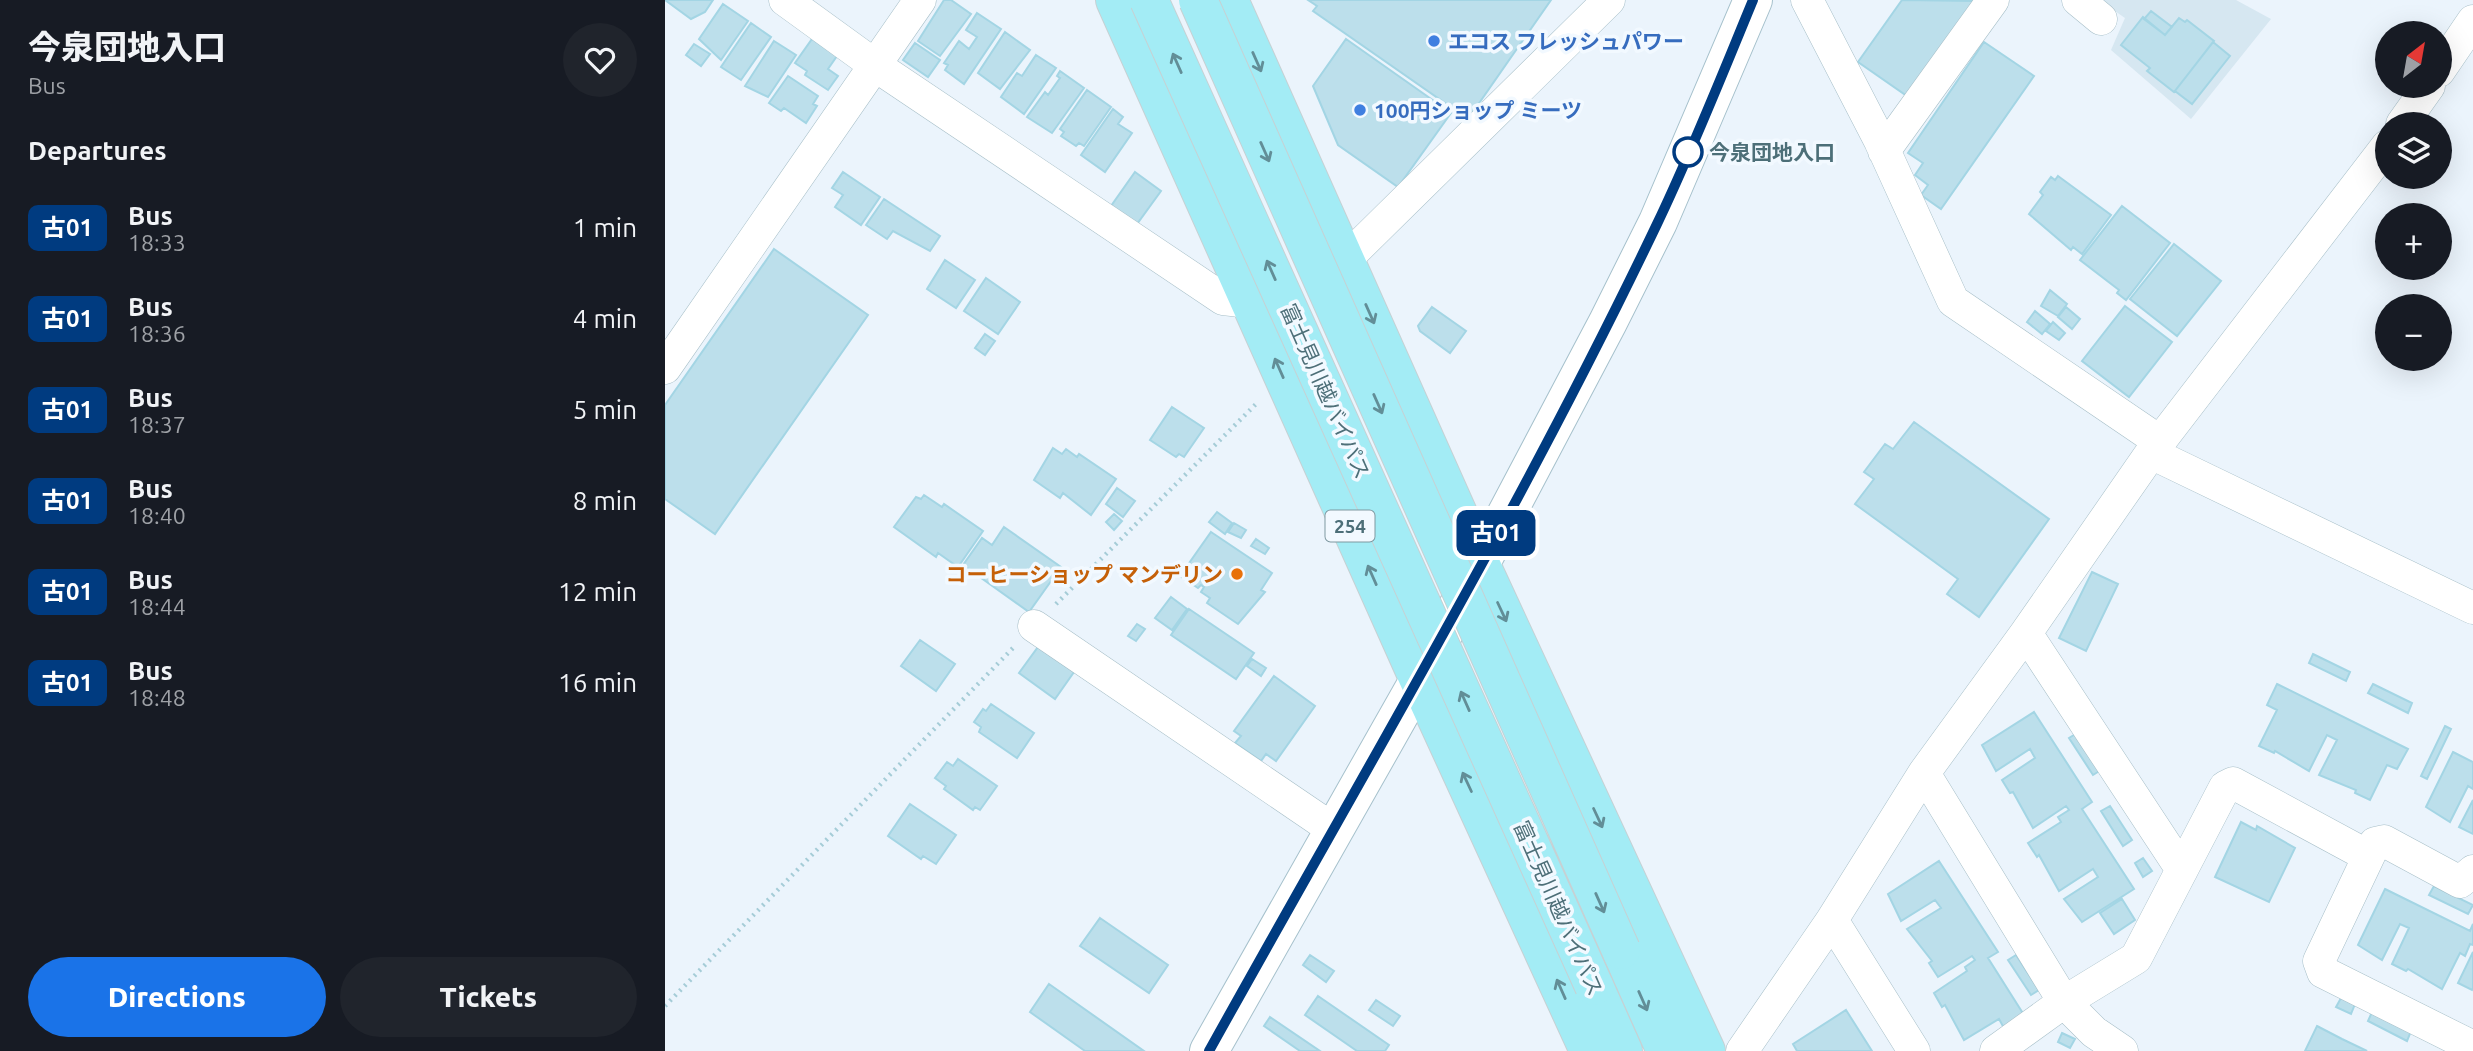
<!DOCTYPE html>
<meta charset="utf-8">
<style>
:root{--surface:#171b24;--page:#20242c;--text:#f1f3f6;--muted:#9ea1a6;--accent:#1a73e8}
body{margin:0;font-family:Ubuntu,"Noto Sans JP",sans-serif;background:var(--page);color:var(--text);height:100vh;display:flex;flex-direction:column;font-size:26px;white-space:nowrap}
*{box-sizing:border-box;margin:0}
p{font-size:23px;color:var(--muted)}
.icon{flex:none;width:38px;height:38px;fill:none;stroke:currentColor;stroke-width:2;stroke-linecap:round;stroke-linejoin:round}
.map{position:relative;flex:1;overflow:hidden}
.panel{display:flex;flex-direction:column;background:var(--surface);width:665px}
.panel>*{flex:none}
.badge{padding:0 14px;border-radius:10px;font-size:24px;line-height:46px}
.needle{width:46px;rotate:31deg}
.buttons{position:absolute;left:1710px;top:21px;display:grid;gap:14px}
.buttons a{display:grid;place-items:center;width:77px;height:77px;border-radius:50%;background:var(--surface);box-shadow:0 7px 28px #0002;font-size:35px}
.map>.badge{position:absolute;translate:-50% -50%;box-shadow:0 0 0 4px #fff}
h2{padding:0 28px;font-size:26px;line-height:63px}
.round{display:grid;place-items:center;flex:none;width:74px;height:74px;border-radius:37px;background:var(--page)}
.head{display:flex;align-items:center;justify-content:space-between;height:119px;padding:0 28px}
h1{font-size:33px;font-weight:800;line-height:52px}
.action{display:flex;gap:14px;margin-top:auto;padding:14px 28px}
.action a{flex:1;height:80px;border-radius:42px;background:var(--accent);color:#fff;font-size:28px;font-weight:800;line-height:80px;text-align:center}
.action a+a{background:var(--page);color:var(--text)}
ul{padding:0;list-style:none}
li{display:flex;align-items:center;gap:21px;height:91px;padding:0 28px}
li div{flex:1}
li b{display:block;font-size:26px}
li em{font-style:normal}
li .badge{min-width:77px;font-weight:700;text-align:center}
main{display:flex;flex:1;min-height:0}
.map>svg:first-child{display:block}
.residential{fill:#d6e7f1}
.building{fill:#bcdfeb;stroke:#a3d5e4;stroke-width:2}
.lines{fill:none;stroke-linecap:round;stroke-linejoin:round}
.street-casing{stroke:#a7bfc8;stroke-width:33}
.secondary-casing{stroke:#a6c1cc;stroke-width:40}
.highway-casing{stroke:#c6d1d4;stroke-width:40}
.path{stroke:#a5ccd7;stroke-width:4.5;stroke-dasharray:2 5;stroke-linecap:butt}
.street{stroke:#fff;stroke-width:32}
.secondary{stroke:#fff;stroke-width:38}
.highway{stroke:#a3ecf5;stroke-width:38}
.highway-bridge-casing{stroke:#c6d1d4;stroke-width:40;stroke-linecap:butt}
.highway-bridge{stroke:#a3ecf5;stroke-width:38}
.oneway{stroke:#628e97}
.line-casing{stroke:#fff;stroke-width:16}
.line{stroke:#003b80;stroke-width:10}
.shop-dot{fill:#3f7fe0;stroke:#f2f9ff;stroke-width:2.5}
.stop-dot{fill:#fff;stroke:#003b80;stroke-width:3.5}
.food-dot{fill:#e8710a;stroke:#f2f9ff;stroke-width:2.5}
.labels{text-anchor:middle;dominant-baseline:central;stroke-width:7;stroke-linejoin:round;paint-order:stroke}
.shield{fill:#f2f9ff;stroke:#7e98a0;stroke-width:2}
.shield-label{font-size:19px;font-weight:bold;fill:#4d6f78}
.shop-label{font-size:21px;font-weight:bold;fill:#366cbe;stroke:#f2f9ff;text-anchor:start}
.stop-label{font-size:21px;font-weight:bold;fill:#4d6f78;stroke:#f2f9ff;text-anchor:start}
.street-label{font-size:21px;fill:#4d6f78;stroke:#f2f9ff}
.food-label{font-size:21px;font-weight:bold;fill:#c56008;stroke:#f2f9ff;text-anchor:end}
</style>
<main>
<section class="panel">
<div class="head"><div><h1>今泉団地入口</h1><p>Bus</p></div><a class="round"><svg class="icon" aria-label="heart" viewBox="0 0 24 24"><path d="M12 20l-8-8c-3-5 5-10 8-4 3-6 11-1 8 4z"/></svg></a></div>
<h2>Departures</h2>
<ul>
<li><span class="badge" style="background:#003b80;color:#fff">古01</span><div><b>Bus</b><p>18:33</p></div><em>1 min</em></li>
<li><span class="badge" style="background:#003b80;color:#fff">古01</span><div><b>Bus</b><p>18:36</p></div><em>4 min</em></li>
<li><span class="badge" style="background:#003b80;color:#fff">古01</span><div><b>Bus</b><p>18:37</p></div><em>5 min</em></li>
<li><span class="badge" style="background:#003b80;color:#fff">古01</span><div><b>Bus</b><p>18:40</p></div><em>8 min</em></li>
<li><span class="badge" style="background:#003b80;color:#fff">古01</span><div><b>Bus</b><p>18:44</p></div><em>12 min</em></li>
<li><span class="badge" style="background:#003b80;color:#fff">古01</span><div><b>Bus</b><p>18:48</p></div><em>16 min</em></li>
</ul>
<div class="action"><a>Directions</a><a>Tickets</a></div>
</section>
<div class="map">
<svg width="1808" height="1051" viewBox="0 0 1808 1051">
<rect width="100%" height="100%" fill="#ebf4fc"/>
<path class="residential" d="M1434,0H1571L1606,19L1526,119L1446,50L1460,18Z"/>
<path class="building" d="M0,0H48L40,12L26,19Z
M279,0H286L306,14L275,56L253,41Z
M643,0H886L803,119L648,11L652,6Z
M1237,0L1310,1L1242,96L1193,62Z
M58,4L83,21L56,60L34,39Z
M1486,11L1507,27L1500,35L1479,19Z
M312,13L336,29L299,84L280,70L283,65L279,63L294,41L304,49L312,37L301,30Z
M1478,17L1500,35L1514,18L1520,22L1522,20L1549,41L1509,92L1482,71L1485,68L1456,45Z
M86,23L106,37L76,80L56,67Z
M340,32L365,50L335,89L313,73Z
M147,39L172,56L163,69L173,76L163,90L140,75L142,71L130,63Z
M681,39L786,113L733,187L673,145L648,86Z
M109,41L131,55L103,97L80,86Z
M1319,42L1369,76L1276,209L1256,195L1263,185L1250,175L1258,163L1243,153Z
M1548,42L1565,56L1527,104L1510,91Z
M250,43L275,60L263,77L238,60Z
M29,44L45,54L36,66L21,55Z
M371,55L391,68L359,114L336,97L352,73L357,76Z
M395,71L419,88L387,133L362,117L380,92L383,95L395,78L392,76Z
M123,76L153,96L148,104L152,106L141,123L119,108L116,111L104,103Z
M422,90L446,107L419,146L414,143L411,146L396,136L399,132L395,129Z
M448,109L458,117L453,124L467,133L440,172L416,155Z
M178,172L215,197L196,225L170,207L178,195L167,188Z
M470,172L496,191L472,224L446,206Z
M1393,176L1446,215L1417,254L1408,247L1406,250L1364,214L1378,195L1375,192L1386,177L1390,180Z
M219,199L275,236L265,251L228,231L222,239L201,225Z
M1457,206L1505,243L1461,300L1452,293L1454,290L1415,260Z
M1509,244L1556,281L1512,336L1465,299Z
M109,249L203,315L50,534L0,499V405Z
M280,260L310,280L291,308L262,289Z
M321,278L355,302L333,334L299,311Z
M1385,290L1402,304L1393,316L1376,306Z
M1460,306L1507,342L1464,397L1417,361Z
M767,307L801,331L785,353L755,331L753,326Z
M1401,307L1415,319L1407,329L1393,317Z
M1370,311L1385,324L1377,334L1362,322Z
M1388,322L1400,333L1394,340L1381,331Z
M320,334L330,341L320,355L310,348Z
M507,407L539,428L519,457L514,454L511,457L485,440Z
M1249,422L1384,519L1314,617L1282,594L1293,579L1190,504L1209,479L1199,472L1220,444L1228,449Z
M388,448L397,454L401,449L412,457L414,454L451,479L426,515L398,493L395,498L369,480Z
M452,488L470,501L458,517L441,504Z
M259,495L277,507L279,504L318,531L293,567L273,553L271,557L229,527L251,497L256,499Z
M552,512L567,523L560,534L544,522Z
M449,514L457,521L449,530L441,522Z
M569,523L581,530L576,538L563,532Z
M339,527L396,567L364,612L298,565L317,538L327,545Z
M546,532L607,573L596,590L600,592L573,624L542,603L545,598L536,592L539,587L536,585L533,588L515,576Z
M591,539L604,548L600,554L586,546Z
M1427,572L1453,584L1421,651L1394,638Z
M506,597L522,609L507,630L490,618Z
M524,609L589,653L571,679L506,635Z
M472,624L480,629L471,641L463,636Z
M255,640L290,664L271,691L236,666Z
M373,647L409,672L390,699L354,673Z
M1648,654L1685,672L1681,681L1644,663Z
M587,659L601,668L596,676L582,666Z
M609,676L650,706L611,761L601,754L596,761L570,743L576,736L569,731Z
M1612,684L1743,749L1732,769L1722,765L1705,800L1690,793L1691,790L1654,775L1672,740L1662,735L1644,771L1610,751L1609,753L1594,746L1612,710L1602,705Z
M1708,684L1747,703L1743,713L1703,693Z
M326,704L369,733L352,758L314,732L316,727L309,722L318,709L321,711Z
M1369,712L1427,802L1417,809L1469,889L1417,922L1399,899L1433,877L1428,869L1394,891L1374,855L1372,857L1363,843L1396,822L1393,817L1404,810L1401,806L1368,828L1348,792L1345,793L1337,780L1370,758L1365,749L1331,771L1317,745Z
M1780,726L1786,729L1762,779L1756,776Z
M1412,733L1436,770L1428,775L1404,738Z
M1788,752L1808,762V789L1803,786L1785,822L1761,807Z
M293,759L332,786L315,810L310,807L308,810L279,789L281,786L270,778L282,762L288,766Z
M1808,800V834L1794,827Z
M245,804L291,835L271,864L258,856L256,859L223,836Z
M1445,806L1467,840L1458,846L1436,811Z
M1576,822L1591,830L1592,826L1630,848L1604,902L1550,877Z
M1478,858L1487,871L1478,877L1470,863Z
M1274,861L1333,952L1323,958L1359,1015L1339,1028L1334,1019L1299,1040L1280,1005L1277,1007L1269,993L1302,971L1300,967L1310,960L1307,956L1273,977L1264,963L1267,961L1242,929L1276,908L1270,900L1236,921L1223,894Z
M1769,886L1808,905L1803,914L1764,895Z
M1720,889L1805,931L1808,924V945L1805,944L1800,956L1795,953L1777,989L1743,969L1741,971L1727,964L1744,928L1735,924L1717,960L1693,945Z
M1457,899L1470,920L1449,934L1435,913Z
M435,918L503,965L484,993L415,946Z
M1808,952V988L1807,990L1793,983Z
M645,955L669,971L661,982L638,965Z
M1351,955L1374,990L1366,995L1343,960Z
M384,984L479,1051H420L365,1012Z
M653,996L724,1045L720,1051H692L640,1015Z
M1676,998L1690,1004L1686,1014L1671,1007Z
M711,1000L735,1016L728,1026L704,1010Z
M1181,1010L1207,1051H1132L1128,1044Z
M1707,1012L1746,1031L1742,1041L1703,1021Z
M605,1017L655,1051H635L599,1026Z
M1652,1026L1677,1039L1702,1051H1640Z
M1397,1033L1410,1039L1405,1048L1393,1042Z"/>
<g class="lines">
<defs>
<path id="street" d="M120,0L211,66L558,299L585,302
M1142,0L1215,141L1288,301L1494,441
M1413,0L1436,19
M1774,71L1808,21
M1737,124L1764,86
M1219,151L1328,0
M681,259L944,0
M0,368L255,0
M1486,453L1808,608
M369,626L669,830
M1361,633L1517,870
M1259,773L1399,1002L1429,1032L1457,1051
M1808,871L1795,882L1719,841L1710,843L1654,961L1658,972L1808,1047
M1167,920L1249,1051
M1077,1051L1167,920L1259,773L1361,633L1486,453L1722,146
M1331,1051L1399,1002L1471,958L1560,787L1568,783L1703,856"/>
<path id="secondary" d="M544,1051L754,680L943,322L993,222L1088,0"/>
<path id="highway" d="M450,0L754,680L924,1051
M564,0L815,563L1041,1051
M956,950L1001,1051
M929,986L958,1051"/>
</defs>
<use href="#street" class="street-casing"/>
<use href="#secondary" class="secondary-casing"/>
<use href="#highway" class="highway-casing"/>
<path class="path" d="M391,604L593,402
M0,1006L348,648"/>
<use href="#street" class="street"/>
<use href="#secondary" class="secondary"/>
<use href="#highway" class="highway"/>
<defs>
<path id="highway-bridge" d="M484,0L929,986
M533,0L956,950"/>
</defs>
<use href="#highway-bridge" class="highway-bridge-casing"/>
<use href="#highway-bridge" class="highway-bridge"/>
</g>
<defs><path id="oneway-shaft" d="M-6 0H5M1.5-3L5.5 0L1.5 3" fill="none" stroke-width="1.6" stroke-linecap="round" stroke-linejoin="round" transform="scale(1.75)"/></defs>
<g class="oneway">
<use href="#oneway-shaft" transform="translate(592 62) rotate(66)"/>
<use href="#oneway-shaft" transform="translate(512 63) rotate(-114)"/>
<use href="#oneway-shaft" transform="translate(600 152) rotate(66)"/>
<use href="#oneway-shaft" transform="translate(606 270) rotate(-114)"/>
<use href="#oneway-shaft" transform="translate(705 314) rotate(66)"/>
<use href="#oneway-shaft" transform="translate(614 368) rotate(-114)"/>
<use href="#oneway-shaft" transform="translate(713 404) rotate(66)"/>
<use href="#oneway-shaft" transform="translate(707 575) rotate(-114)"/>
<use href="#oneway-shaft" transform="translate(837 612) rotate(65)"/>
<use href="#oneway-shaft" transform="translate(800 701) rotate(-114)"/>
<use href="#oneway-shaft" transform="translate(802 782) rotate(-115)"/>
<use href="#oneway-shaft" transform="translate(933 818) rotate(65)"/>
<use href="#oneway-shaft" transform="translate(935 903) rotate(66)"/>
<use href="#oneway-shaft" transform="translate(896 989) rotate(-114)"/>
<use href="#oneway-shaft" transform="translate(978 1001) rotate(66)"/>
</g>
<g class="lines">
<defs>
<path id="line" d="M544,1051C696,777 857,507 992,224C1027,151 1057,75 1088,0"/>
</defs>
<use href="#line" class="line-casing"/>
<use href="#line" class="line"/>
</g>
<g class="shop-dot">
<circle cx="769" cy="41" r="7"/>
<circle cx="695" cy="110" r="7"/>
</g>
<circle class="stop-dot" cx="1023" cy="152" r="14"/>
<circle class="food-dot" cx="572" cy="574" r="7"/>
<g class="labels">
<rect class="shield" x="660.5" y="510.5" width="49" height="31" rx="5"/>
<g class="shield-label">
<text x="685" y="526">254</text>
</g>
<g class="shop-label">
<text x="783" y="41">エコス フレッシュパワー</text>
<text x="709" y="110">100円ショップ ミーツ</text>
</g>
<g class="stop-label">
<text x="1044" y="152">今泉団地入口</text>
</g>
<g class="street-label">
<text transform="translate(661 391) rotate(66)">富士見川越バイパス</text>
<text transform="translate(894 908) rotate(66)">富士見川越バイパス</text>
</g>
<g class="food-label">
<text x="558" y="574">コーヒーショップ マンデリン</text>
</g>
</g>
</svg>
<div class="buttons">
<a><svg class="needle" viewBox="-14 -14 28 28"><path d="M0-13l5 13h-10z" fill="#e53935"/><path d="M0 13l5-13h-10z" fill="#9ea1a6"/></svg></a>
<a><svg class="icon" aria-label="layers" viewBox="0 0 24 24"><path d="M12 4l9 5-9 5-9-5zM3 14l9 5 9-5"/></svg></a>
<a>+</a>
<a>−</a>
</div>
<b class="badge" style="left:831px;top:533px;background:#003b80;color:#fff">古01</b>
</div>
</main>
